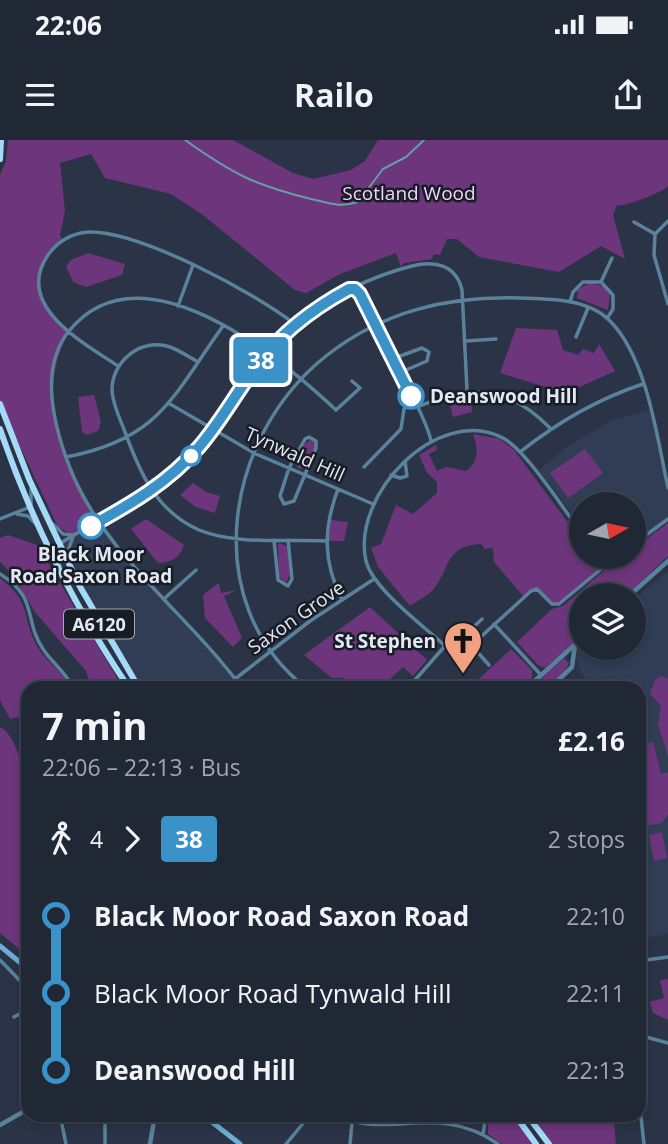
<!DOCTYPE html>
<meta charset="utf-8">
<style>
:root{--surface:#202735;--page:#282f3d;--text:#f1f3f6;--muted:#a2a5ad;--line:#3d4450}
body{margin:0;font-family:"Open Sans",sans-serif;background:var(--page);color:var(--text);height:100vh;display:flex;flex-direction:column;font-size:26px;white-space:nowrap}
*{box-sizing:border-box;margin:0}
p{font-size:23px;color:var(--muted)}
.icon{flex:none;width:38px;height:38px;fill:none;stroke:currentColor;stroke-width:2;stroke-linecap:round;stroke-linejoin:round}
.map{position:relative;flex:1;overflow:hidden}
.details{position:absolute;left:21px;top:541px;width:625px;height:441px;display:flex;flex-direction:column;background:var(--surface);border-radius:21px;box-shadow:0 4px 10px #0003,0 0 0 2px var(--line)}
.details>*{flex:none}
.badge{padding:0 14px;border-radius:5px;font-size:24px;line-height:46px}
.needle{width:46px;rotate:81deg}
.controls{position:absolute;left:569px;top:352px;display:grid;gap:14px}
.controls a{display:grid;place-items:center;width:77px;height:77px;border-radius:50%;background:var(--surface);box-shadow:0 4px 10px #0003,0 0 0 2px var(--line);font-size:35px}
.map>.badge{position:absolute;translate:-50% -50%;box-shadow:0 0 0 4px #fff}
.legs{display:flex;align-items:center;gap:10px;height:77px;padding:0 21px;font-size:23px}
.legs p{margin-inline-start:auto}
.headline{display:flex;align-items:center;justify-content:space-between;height:119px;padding:0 21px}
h1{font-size:38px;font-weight:700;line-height:52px}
ul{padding:0 21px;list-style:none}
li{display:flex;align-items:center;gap:24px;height:77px;font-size:26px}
li i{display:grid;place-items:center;width:10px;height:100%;margin:0 9px;background:currentColor}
li i::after{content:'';width:18px;height:18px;margin:-9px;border:5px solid;border-radius:50%;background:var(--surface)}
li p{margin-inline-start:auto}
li:first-child i{background:linear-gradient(#0000 50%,currentColor 0)}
li:last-child i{background:linear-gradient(currentColor 50%,#0000 0)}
.status{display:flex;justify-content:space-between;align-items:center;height:49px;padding:0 35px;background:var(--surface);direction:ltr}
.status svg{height:19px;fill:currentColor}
header{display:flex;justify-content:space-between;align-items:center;height:91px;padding:0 21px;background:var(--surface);font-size:32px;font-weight:700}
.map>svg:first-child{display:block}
.built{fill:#303d55}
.green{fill:#6d367c}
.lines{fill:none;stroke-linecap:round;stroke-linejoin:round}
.stream{stroke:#649ea9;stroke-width:2}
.minor{stroke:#5a829a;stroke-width:3.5}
.tertiary{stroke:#5a829a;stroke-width:4.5}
.secondary{stroke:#6badd4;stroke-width:5}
.trunk{stroke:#a4daf8;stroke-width:6}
.line-1-casing{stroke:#fff;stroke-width:16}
.line-1{stroke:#3a92c8;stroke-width:10}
.stop-1-dot{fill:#fff;stroke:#3a92c8;stroke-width:3.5}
.labels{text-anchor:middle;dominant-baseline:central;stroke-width:5;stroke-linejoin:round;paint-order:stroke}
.shield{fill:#181c25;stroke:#a5acb7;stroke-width:2}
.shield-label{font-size:18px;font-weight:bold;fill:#e2e9f5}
.park-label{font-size:19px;fill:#f1d2fa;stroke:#181c25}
.stop-label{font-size:19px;font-weight:bold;fill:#e2e9f5;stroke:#181c25;text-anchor:start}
.street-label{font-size:19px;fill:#e2e9f5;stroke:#181c25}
.poi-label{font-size:19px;font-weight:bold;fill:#e2e9f5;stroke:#181c25;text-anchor:end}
</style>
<div class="status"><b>22:06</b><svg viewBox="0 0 49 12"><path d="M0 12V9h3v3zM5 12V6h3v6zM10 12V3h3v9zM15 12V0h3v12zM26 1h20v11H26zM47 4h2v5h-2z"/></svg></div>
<header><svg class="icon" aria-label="menu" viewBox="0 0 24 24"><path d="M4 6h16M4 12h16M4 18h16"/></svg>Railo<svg class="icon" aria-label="share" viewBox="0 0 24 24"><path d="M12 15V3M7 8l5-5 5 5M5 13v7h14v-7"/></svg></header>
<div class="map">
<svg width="668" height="1004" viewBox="0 0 668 1004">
<rect width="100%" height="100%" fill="#2b3447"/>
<path class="built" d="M650,270L668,348V379L634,404V364H581V385L539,330L567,307L610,281Z
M99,382L136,428L242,548H139L60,404Z
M668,431V794L639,799V548H591L579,528L575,511L581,503V508H634V459Z"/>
<path class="green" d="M8,0H233L293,33L313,39L351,30L365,21L378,0H668V46C661,53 625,67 617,65L613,75L625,119L601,106L559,132L479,117L457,99H447L440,115L434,114L432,119L404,123L401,127L396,113L340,134L306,153L295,150L203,75L171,54L105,38L91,14L60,23L65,71L60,95L63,100C24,136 38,158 69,192C32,257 66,322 99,382L74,396L58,387L0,264V35L6,21Z
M88,113L125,124L122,135L86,147L73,142L66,126L71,120Z
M590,143L603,146L610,154L608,170L577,158L578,149Z
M516,188L557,190L563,210L578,215L583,209L594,213L599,204L615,231L562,255L549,248L500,233Z
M471,254L472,272L453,277L448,258Z
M94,255L101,282L98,291L87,295L82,292L78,257Z
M473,294L500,299L514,310L581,400V416L593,417L602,428L562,463L552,464L537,449L524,457L494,422L493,408L485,409L481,404C444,406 451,428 433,450C427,456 417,461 410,466L378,427L371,408L381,404L396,365L413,374L437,353V342L427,333L419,315L436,305L437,310L429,314L437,331L446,327L466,331C480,320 478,309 473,294Z
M310,300L314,302V308L305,327L299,329L294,323L303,305Z
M585,309L603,333L568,358L550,333Z
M193,343L206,352L220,356L215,373L196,367L180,355Z
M146,379L184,405C179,419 172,422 158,423L131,389Z
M331,380L348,382L344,401H328Z
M668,383V416L627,455H581L579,498L545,528L538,525L517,502L552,469L563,466L615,421L622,417L634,416V408Z
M8,395L37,405L123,548H88L90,543L86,531L35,472L12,434L0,422V398Z
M278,403L287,406L290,435L286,443L279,437Z
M0,438C32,463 21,474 36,504C44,521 63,530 70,548H28V585L22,576L10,579L0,560Z
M219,443L221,453L237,450L224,456L242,498L233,507L205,478L203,455Z
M370,467L427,520L413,536L403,527L390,539L371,546L358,541L355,548H345L344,538H332L304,515Z
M511,509L532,530V540L523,548H469Z
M564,518L569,523C563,537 546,548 531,548Z
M661,536L668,539V616L658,584L661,566L650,554L655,540Z
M0,587C12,591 20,621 28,633V816L0,793Z
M653,602L661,634L668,632V674L662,683L639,687V606Z
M662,692L667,718L654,721L649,695Z
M668,839V880L653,873L650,862L664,858L660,840Z
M488,975H512L532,1004H502L488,994Z
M531,975H613L616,1004H553Z"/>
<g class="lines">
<path class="stream" d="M185,0C233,34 254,45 311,59C330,63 338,68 358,62L383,29L406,17L424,0"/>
<path class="minor" d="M668,81L655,94L654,115L668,164
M634,82L655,94
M601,142L612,118
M355,149C367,161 431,288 431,302
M570,162L573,152L583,142H601L613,155V169L608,177
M178,166L193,125
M576,197L588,168
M465,201L496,199
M392,219L422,208L429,212L427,221L399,233
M198,222C189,217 179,210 170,207C141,197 111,222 112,251C113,265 120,279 125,292C140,333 156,371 199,390C236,405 286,399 326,401
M118,226C84,203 13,166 48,115C57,102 72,93 88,92C138,90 256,153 296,185
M170,264L254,313L373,364
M417,267C471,245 507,244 550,288
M309,297L316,301V308L294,361L284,364L280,356L289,328L305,299Z
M520,312C558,282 597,259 643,244
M66,317C160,299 172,257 223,186
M364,327L401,289L404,269L413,261
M391,335L400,338L407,336L405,321
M338,349C323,389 323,422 342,460
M31,365V349
M17,374L28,376L37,385
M0,379L30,367
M53,384L63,394L72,395
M581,392C563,369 527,311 503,298C437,264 351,355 366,421C373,449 423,485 445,506L455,510L472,505L531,451L537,449L552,464H559L617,416
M274,400L278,440L288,446L292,439L288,400
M634,404L668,379
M66,416L73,397
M600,416L606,425
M60,426L57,406C75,392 98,383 117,373C139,361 160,346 178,329C209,301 228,265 252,232C290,178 350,142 412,126C435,120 456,125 462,150L467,250
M0,434C39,458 23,479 43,509C52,523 66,532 73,548
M165,458L196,430
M494,484L541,535
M468,492L482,479
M472,506L489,525
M235,539L310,481L374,439
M242,548C188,474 104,415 70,328C54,287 38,229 69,191C141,103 277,215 336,270L360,248L352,241
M306,548C197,462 225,296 326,216C383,171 448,156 519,158C548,159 587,158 609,180C647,217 657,297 668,348
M408,548L445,506
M0,820L28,849
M639,821L668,817
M14,877L28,869
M639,895L668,903
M639,959L644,1004
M60,975L66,1004
M336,975C386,1001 437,961 498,1004
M483,994L486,975
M105,1004V977
M286,1004L310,975
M350,1004L352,983"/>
<path class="tertiary" d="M630,455L668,421
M527,548L581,499
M550,548L572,527L575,505
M0,985L28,969
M150,1004L155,975"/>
<path class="secondary" d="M0,806L28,829
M203,975L240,1004"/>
<path class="trunk" d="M0,19L1,0
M0,264L29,339L79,445L139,548
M0,289C31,380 75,468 129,548
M515,975L536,1004
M527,975L549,1004"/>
</g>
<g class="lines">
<defs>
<path id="line-1" d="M91,386C131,364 169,342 199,307C219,284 234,257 252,232C276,197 312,169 349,149H355L360,154L411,256"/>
</defs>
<use href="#line-1" class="line-1-casing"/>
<use href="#line-1" class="line-1"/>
</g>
<defs>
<symbol id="church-pin" viewBox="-11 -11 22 30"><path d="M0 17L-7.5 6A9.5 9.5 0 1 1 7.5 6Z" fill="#f2a080" stroke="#181c25"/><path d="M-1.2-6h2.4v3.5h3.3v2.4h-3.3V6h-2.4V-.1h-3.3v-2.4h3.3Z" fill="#111"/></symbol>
</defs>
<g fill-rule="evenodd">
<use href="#church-pin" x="441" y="479" width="44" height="60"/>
</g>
<g class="stop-1-dot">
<circle cx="411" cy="256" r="12"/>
<circle cx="191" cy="316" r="9"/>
<circle cx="91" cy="386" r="12"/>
</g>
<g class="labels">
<rect class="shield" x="64" y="469.5" width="70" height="29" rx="5"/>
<g class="shield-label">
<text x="99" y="484">A6120</text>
</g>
<g class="park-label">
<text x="409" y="53">Scotland Wood</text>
</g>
<g class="stop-label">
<text x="430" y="256">Deanswood Hill</text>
<text x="91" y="414" text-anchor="middle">Black Moor<tspan x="91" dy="22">Road Saxon Road</tspan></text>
</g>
<g class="street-label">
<text transform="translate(295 314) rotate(24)">Tynwald Hill</text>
<text transform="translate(296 477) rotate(-35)">Saxon Grove</text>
</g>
<g class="poi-label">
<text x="436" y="501">St Stephen</text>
</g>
</g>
</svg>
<div class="controls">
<a><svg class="needle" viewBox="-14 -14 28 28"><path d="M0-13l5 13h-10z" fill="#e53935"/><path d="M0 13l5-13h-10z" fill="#a2a5ad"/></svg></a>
<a><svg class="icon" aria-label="layers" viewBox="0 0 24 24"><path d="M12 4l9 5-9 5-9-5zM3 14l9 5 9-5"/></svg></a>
</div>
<b class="badge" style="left:261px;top:220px;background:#3a92c8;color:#fff">38</b>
<section class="details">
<div class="headline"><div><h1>7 min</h1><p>22:06 – 22:13 · Bus</p></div><b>£2.16</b></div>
<div class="legs"><svg class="icon" aria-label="walk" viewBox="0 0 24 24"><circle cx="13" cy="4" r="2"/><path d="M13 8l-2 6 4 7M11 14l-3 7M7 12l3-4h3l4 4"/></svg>4<svg class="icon" aria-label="forward" viewBox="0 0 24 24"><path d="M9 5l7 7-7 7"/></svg><b class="badge" style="background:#3a92c8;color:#fff">38</b><p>2 stops</p></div>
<ul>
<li><i style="color:#3a92c8"></i><b>Black Moor Road Saxon Road</b><p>22:10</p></li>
<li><i style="color:#3a92c8"></i><span>Black Moor Road Tynwald Hill</span><p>22:11</p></li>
<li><i style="color:#3a92c8"></i><b>Deanswood Hill</b><p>22:13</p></li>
</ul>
</section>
</div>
